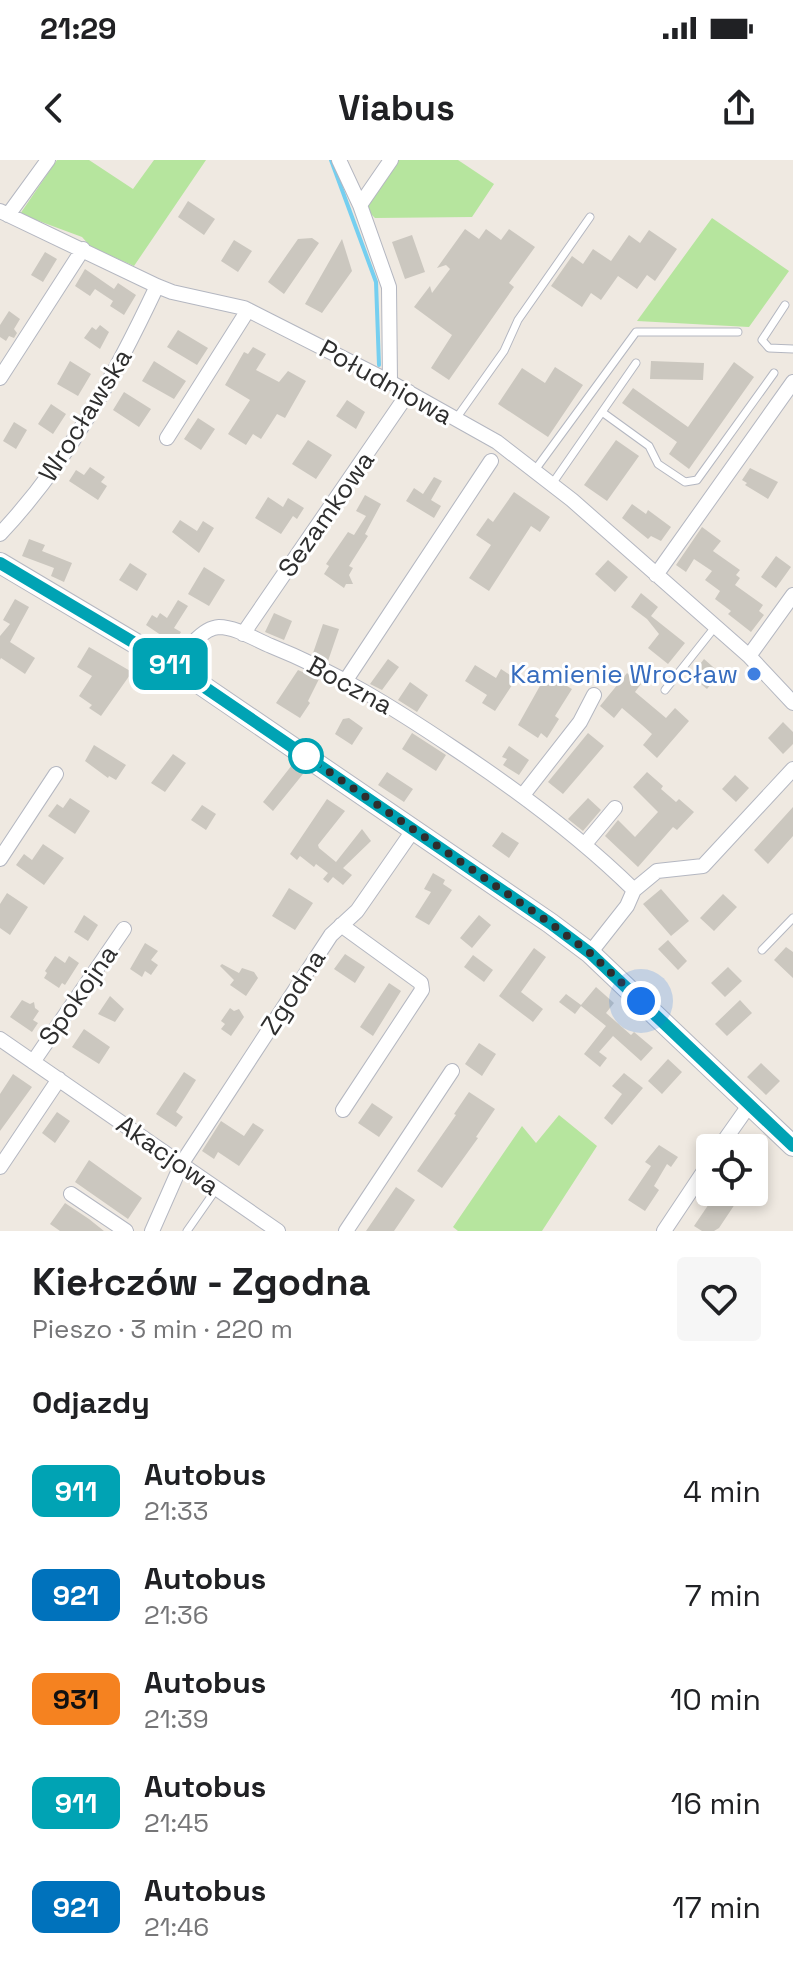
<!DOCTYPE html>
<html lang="pl">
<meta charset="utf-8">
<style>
:root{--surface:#fff;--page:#f6f6f6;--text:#202124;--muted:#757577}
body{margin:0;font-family:"Space Grotesk",sans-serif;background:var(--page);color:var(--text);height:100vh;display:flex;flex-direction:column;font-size:30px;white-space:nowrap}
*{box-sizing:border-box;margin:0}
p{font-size:26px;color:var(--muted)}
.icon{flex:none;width:44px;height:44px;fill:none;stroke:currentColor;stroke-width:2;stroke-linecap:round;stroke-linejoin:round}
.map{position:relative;height:1071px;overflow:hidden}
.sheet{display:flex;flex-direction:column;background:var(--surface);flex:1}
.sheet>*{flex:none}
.badge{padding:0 16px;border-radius:12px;font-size:28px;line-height:52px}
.tools{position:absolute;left:696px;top:974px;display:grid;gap:16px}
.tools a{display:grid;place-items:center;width:72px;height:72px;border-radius:8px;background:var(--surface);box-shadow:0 4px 12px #0003;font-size:40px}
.you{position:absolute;width:40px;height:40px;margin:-20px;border:6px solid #fff;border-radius:50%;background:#1a73e8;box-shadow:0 0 0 12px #1a73e833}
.map>.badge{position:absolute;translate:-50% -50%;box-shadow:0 0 0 4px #fff}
h2{padding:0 32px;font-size:30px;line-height:72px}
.round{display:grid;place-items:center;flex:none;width:84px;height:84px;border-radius:8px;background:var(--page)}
.head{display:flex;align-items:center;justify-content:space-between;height:136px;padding:0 32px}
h1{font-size:38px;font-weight:600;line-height:60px}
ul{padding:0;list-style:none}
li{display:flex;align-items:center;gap:24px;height:104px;padding:0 32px}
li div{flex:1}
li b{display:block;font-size:30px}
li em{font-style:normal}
li .badge{min-width:88px;font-weight:700;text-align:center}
.status{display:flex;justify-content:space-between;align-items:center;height:56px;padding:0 40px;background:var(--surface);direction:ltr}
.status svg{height:22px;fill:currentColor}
header{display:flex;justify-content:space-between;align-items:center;height:104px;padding:0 32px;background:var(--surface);font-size:36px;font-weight:600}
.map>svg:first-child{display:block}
.green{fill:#b6e59e}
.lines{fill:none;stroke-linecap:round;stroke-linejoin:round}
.stream{stroke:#75cff0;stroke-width:4}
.building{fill:#cbc7bf}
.lane-casing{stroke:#b4b7c1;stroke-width:9}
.street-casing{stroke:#b4b7c1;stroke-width:16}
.secondary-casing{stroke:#b4b7c1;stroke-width:22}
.lane{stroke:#fff;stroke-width:7}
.street{stroke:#fff;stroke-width:14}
.secondary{stroke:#fff;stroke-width:20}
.line-casing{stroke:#fff;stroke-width:18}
.line{stroke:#00a3b4;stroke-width:12}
.walk{stroke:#2e2e2e;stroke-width:8;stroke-dasharray:0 14.4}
.shop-dot{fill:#3f7fe0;stroke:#fff;stroke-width:3}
.stop-dot{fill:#fff;stroke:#00a3b4;stroke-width:4}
.labels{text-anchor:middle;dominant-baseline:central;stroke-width:6;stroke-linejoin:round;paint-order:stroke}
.street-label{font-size:26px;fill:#2e2e2e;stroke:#fff}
.shop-label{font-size:26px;fill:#366cbe;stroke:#fff;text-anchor:end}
</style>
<div class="status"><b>21:29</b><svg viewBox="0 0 49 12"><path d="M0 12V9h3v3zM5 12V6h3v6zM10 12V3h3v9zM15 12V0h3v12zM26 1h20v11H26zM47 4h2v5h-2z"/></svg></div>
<header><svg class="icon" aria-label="back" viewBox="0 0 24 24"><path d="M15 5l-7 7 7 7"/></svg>Viabus<svg class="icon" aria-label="share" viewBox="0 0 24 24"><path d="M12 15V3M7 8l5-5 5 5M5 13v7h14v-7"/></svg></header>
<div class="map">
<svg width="793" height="1071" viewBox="0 0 793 1071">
<rect width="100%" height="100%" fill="#efe9e1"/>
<path class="green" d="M57,0H89L133,29L154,0H206L134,106L91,87L82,77L20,54Z
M396,0H458L494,24L472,57L375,58L368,51L370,39Z
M712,58L789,111L749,167L637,161Z
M559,955L597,986L542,1071H458L453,1067L522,966L536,983Z"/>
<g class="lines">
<path class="stream" d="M331,0L376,122L379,205"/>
</g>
<path class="building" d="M188,41L215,59L204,75L178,57Z
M465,69L479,79L486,69L501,80L509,69L535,87L509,123L514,127L449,220L431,208L452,175L414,147L430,126L432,133L450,109L446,105L437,108Z
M649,70L677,89L655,121L647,115L637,129L618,116L601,140L591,133L582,147L551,126L572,96L583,104L593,89L611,101L629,75L640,83Z
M412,75L425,112L405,119L392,82Z
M312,78L319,83L284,134L268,122L298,79Z
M342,79L352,111L322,153L305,144Z
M234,80L252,91L238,112L221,101Z
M45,92L57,99L43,122L31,115Z
M85,109L114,129L118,123L136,135L124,155L110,146L113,141L95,129L90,136L75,126Z
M9,151L20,159L14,169L17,173L14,178L9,176L6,181L0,177V165Z
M100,165L109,172L100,189L84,178L92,167L96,170Z
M178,170L208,188L197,205L167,187Z
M253,187L266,194L256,210L279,222L288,211L306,221L285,258L277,254L261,279L253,274L246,285L228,274L250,240L225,225L244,192L248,194Z
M70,201L91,214L78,236L57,224Z
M154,201L186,221L174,239L142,221Z
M651,201L704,203L703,220L650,219Z
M734,202L754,217L689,309L669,294L677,282L622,243L633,228L688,267Z
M555,207L583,225L548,277L498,244L522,208L545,223Z
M124,232L151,249L139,267L113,250Z
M347,240L365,252L356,269L336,256Z
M51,244L66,254L53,274L38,264Z
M198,258L215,269L201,290L184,279Z
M14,262L27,270L16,289L3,281Z
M308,280L332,295L316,319L292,304Z
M616,280L639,296L607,341L584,325Z
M90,307L105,317L101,322L107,326L98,340L69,321L76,310L84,315Z
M750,308L778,322L768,339L745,325L747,323L742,320Z
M434,317L442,321L431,340L441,346L434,358L406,341L414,328L423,334Z
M514,332L550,357L540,372L531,366L489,431L469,418L491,385L476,375L488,358L493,362Z
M365,335L381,344L365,374L368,376L349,406L353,408L349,415L353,424H346L344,428L324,414L329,406L326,404L348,372L354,375L366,356L356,351Z
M268,337L283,347L288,338L304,348L297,359L293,356L281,374L255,358Z
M632,344L646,354L648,350L671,367L661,381L651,376L648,379L622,358Z
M180,360L197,371L203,361L214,368L199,393L172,372Z
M702,367L721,381L713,391L740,410L736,415L740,418L735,425L763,445L759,451L764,455L751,472L728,454L731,451L715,439L720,431L705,420L712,411L694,399L686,412L676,405Z
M29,379L45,385L42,391L72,403L64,422L51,416L54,408L22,396Z
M776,396L791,407L776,428L761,417Z
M608,400L628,417L615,432L595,414Z
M130,403L147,414L137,431L119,420Z
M204,407L225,420L209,446L188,434Z
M641,433L658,447L651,456L685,483L668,504L648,488L659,474L647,459L631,447Z
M15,439L29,447L10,482L35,498L25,514L1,498L0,500V476L10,464L3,460Z
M178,440L188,446L174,468L181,472L174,484L146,465L152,455L157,458L160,453L167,458Z
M274,453L292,461L284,480L265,472Z
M323,464L339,469L328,501L313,493Z
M89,487L132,512L101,556L89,548L92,545L79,536L92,516L77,507Z
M388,499L399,507L382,530L370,524Z
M704,499L720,513L707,529L691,516Z
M475,505L496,518L501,509L516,519L495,551L482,543L487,535L465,521Z
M550,508L570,520L567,526L572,529L555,556L559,559L547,578L541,573L538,578L518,565Z
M298,510L319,519L308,541L310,543L300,558L276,543Z
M627,513L641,524L635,532L666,558L675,548L689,561L657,598L643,585L652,574L642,565L622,548L614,558L600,546Z
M410,522L428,535L417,552L398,540Z
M349,558L363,568L352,585L335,574L343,559Z
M783,562L793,572V584L783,594L768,578Z
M412,573L446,595L436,611L402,589Z
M588,573L604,586L563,634L548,622Z
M94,585L126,605L116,620L109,616L108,618L85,601Z
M509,586L529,600L519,615L503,605L507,599L502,597Z
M173,594L186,603L165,632L151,623Z
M292,605L303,614L273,651L263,642Z
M387,612L413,629L404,642L378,625Z
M647,612L663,626L661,629L676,642L679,639L694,652L677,670L673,667L638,707L605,676L618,660L635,677L658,652L633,627Z
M735,615L749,628L736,642L722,629Z
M70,638L90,651L75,674L48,656L57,644L63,648Z
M588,638L601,650L583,671L568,659Z
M327,639L345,651L318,685L319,688L336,702L362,669L371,681L343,708L352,715L343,725L333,717L328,723L323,719L328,713L316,704L314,707L300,696L297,700L290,694Z
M202,645L216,654L206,670L191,660Z
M793,647V676L768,704L754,690Z
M502,672L519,683L509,698L492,686Z
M43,684L64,698L44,725L16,705L24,694L32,700Z
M433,713L445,720L443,724L452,730L429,765L415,757L431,732L424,729Z
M289,728L313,743L295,770L272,756Z
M661,729L689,761L671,776L643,744Z
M7,733L28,747L10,775L0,768V744Z
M723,734L737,747L714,771L700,758Z
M84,755L98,765L88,781L74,772Z
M479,755L491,765L472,788L460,778Z
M668,780L687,801L678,810L658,789Z
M145,783L158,791L151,800L158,805L151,815L145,811L142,817L130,809Z
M786,787L793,792V818L774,800Z
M534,788L546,797L521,832L543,849L533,862L499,836Z
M345,794L365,807L355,823L334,809Z
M473,795L493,810L484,822L464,807Z
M55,796L65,803L69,796L79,803L65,825L62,823L59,828L44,818L47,813L45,811Z
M222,804L239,813L242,808L254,812L258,818L246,836L230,825L234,820L220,806Z
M728,807L742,821L725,837L711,823Z
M389,823L401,831L373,876L360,867Z
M596,827L614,843L606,853L631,875L634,872L653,888L641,901L613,876L599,892L607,898L600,907L584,894L606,866L581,846L575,854L559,842L566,834L581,845Z
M110,836L124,849L115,862L98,854Z
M22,840L30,844L34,842L35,848L39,851L33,860L38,863L32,872L10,857Z
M740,840L752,853L727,876L715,864Z
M230,848L234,851L239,849L244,857L231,876L221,869L225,864L221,861Z
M84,869L110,887L99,904L72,887Z
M479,883L496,894L482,916L465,904Z
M668,899L682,912L662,934L648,921Z
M761,903L780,921L766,935L747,917Z
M184,912L196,920L176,952L183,957L176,967L156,954Z
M624,913L643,928L612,965L604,958L622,934L612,926Z
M13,914L32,927L0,971V934Z
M469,932L495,949L476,977L478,978L442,1028L417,1011L456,955L454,954Z
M372,943L393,957L379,977L358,963Z
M57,952L70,961L55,983L42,973Z
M221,961L244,976L253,963L264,970L239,1006L218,992L214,999L202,991Z
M659,985L678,997L671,1007L667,1004L654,1026L659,1030L645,1051L628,1040L651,1006L645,1002Z
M89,1000L142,1038L128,1059L75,1022Z
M396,1027L415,1040L394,1071H366Z
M717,1032H743L719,1068L714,1071H702L694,1066Z
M65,1043L89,1059L104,1071H60L50,1064Z"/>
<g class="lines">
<defs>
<path id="lane" d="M785,145L762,180L769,188L793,189
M602,252L649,286L658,304L685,322L697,320L774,213
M455,260L504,191L518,160L590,57
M535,310L636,172H738
M552,324L636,203
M665,530L715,467
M762,790L793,758
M187,1071L217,1028"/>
<path id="street" d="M339,0L360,45
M0,51L157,126L172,132L244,148L390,222L497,282L572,340L749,496L793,543
M8,55L48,0
M0,218L83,89
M390,222L389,127L360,45L391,0
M167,278L248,150
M0,374C68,302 115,215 157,126
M656,415L793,222
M243,474L409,232
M749,496L793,435
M175,507C184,493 201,468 219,467C236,467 256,480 271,486C336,512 394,548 452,587C517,630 578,675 634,730L627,746L590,793
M346,520L491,301
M523,635L580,562L594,535
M585,684L615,648
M0,699L56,614
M634,730L657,711L703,706L793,609
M341,765L421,823L422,830L343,950
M0,879L278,1071
M33,902L124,769
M719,988L750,944
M0,1007L59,919
M71,1034L126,1071
M152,1071L182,1003L331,775L357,751L414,669
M346,1071L452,911
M664,1071L710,1002"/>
<path id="secondary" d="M0,403L175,507L550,763L590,793L793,986"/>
</defs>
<use href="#lane" class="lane-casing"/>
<use href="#street" class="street-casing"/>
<use href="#secondary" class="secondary-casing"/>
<use href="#lane" class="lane"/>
<use href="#street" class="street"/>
<use href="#secondary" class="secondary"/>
</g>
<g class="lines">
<defs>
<path id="line" d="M0,403L175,507L550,763L590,793L793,986"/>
</defs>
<use href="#line" class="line-casing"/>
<use href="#line" class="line"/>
<path class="walk" d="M306,596L550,763L590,793L641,841"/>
</g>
<circle class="shop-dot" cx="754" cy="514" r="8"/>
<circle class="stop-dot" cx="306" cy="596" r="16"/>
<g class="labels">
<g class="street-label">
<text transform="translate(386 222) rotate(29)">Południowa</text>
<text transform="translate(85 255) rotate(-58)">Wrocławska</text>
<text transform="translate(326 354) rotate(-55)">Sezamkowa</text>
<text transform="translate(350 525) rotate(29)">Boczna</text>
<text transform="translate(293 832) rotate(-57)">Zgodna</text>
<text transform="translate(78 835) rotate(-55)">Spokojna</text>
<text transform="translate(168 995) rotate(35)">Akacjowa</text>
</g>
<g class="shop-label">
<text x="738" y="514">Kamienie Wrocław</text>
</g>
</g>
</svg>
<div class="tools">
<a><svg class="icon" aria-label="locate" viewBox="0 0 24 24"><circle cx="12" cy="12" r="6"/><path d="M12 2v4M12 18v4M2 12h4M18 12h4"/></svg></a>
</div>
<div class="you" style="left:641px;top:841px"></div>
<b class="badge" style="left:170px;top:504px;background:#00a3b4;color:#fff">911</b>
</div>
<section class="sheet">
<div class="head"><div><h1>Kiełczów - Zgodna</h1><p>Pieszo · 3 min · 220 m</p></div><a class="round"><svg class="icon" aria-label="heart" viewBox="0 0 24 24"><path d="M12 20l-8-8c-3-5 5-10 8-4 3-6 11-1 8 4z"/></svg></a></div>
<h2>Odjazdy</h2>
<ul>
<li><span class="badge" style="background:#00a3b4;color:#fff">911</span><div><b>Autobus</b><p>21:33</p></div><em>4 min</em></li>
<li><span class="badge" style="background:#0072bc;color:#fff">921</span><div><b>Autobus</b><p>21:36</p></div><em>7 min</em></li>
<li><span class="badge" style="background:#f58220;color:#111">931</span><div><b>Autobus</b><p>21:39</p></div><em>10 min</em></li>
<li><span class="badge" style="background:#00a3b4;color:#fff">911</span><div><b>Autobus</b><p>21:45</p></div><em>16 min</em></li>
<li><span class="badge" style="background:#0072bc;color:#fff">921</span><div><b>Autobus</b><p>21:46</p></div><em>17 min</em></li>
</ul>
</section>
